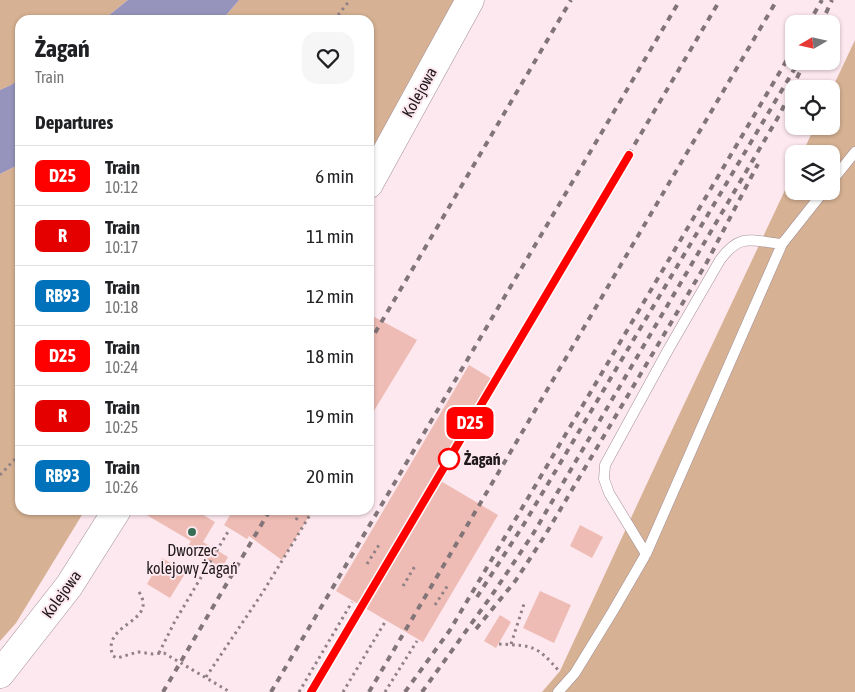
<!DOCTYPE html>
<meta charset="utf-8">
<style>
:root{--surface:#fff;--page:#f6f6f6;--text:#202124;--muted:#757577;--line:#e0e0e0}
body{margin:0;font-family:"Asap Condensed",sans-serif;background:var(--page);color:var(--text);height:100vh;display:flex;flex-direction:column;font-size:19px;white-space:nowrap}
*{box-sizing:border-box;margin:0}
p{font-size:16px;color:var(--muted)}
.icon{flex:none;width:28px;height:28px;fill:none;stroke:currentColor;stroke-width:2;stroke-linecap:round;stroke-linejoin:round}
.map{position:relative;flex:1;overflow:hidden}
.sheet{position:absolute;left:15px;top:15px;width:359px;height:500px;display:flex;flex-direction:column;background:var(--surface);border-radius:15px;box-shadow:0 1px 4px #0004}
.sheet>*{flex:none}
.badge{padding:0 10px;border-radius:8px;font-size:18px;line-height:32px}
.needle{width:32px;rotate:261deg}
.buttons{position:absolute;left:785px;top:15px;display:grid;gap:10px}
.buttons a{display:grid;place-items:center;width:55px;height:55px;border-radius:10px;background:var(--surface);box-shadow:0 1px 4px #0004;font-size:25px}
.map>.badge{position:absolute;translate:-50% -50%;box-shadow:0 0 0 2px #fff}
h2{padding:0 20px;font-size:19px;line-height:45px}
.round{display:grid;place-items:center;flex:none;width:52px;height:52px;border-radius:15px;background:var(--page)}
.summary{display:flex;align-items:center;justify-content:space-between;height:85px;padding:0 20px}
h1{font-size:24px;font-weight:700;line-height:38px}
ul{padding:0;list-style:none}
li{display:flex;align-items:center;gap:15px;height:60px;padding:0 20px;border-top:1px solid var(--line)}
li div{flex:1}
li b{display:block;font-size:19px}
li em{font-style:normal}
li .badge{min-width:55px;font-weight:700;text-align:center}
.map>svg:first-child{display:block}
.forest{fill:#d6b193}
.water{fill:#9694bc}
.building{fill:#eebcb4}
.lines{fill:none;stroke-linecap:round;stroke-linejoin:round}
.lane-casing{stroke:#a18d94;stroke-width:11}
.secondary-casing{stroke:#a18d94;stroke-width:29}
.path{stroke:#8f8186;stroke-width:3;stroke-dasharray:2.5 4;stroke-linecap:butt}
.lane{stroke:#fff;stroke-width:10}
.secondary{stroke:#fff;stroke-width:28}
.rail{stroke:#827579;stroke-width:4;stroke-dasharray:6 6;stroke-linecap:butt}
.line-casing{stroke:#fff;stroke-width:11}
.line{stroke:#f00;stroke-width:8}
.stop-dot{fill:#fff;stroke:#f00;stroke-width:2.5}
.poi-dot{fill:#366d55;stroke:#fde8ef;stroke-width:2}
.labels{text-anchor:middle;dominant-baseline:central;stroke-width:4;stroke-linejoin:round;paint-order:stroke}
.street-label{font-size:16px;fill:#20191b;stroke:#fde8ef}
.stop-label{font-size:16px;font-weight:bold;fill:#20191b;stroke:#fde8ef;text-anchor:start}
.poi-label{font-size:16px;fill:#20191b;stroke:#fde8ef}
</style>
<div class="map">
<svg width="855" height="692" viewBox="0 0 855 692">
<rect width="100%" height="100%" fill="#fde8ef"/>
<path class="forest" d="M0,0H128L103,20H20V79L11,85L0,90Z
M239,0H463L369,163V20H222Z
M855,40V692H542L560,671L663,449L794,171V191H831V154H802L815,126H831V91Z
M20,164V510H85L16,623L0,641V174Z"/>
<path class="water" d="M128,0H239L222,20H103Z
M20,79V164L0,174V90L11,85Z"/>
<path class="building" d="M369,314L417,340L369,419Z
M469,365L492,379L434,477L498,515L423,642L336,591Z
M138,510H195L215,522L203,542L228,557L222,568L187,548L191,541Z
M233,510H313L282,560L249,536L247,539L224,525Z
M580,525L603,537L592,558L570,546Z
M162,558L186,572L170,598L147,584Z
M540,591L571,605L554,643L523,628Z
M500,615L511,622L496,648L484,641Z"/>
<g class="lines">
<defs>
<path id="lane" d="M831,182L855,152
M646,554L609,493L604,479L605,465L668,350L720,260C741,232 751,241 782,244
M558,692L575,673L613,611L646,554L782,244L824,191"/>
<path id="secondary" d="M369,184L470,0
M0,674L69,586L117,510"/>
</defs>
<use href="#lane" class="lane-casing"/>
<use href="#secondary" class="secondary-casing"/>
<path class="path" d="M334,20L350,0
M0,475L20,454
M296,520L302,510
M367,564L379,545
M403,586L415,566
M139,592C159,623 100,623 113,656L117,658L138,652L153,654L164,653L230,692
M435,605L448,585
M499,644C535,646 536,645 560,672
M511,644L524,604
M159,653L174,623L229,530
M206,677L263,592L313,510
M299,692L352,602
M343,692L385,622
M385,692L417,641"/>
<use href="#lane" class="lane"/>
<use href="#secondary" class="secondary"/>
<path class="rail" d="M808,24L822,0
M821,24L832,0
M369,343L571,0
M477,597L524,524L798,63
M476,629L516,580L544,537L707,262L758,164
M163,692L270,510
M271,692L680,0
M311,692L720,0
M369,692L777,0
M405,692L450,630L794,48
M422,692L492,595L533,534L780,114L805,61"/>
</g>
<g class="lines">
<defs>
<path id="line" d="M311,692L629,155"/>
</defs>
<use href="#line" class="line-casing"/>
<use href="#line" class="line"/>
</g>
<circle class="stop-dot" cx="449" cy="459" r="10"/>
<circle class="poi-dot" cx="192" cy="532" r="5"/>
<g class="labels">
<g class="street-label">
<text transform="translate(419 92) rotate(-61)">Kolejowa</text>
<text transform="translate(61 594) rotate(-54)">Kolejowa</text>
</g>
<g class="stop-label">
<text x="464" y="459">Żagań</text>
</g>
<g class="poi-label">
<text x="192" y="550">Dworzec<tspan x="192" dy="18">kolejowy Żagań</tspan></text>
</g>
</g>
</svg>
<div class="buttons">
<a><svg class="needle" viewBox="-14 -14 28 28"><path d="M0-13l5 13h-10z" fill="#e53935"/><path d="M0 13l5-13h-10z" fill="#757577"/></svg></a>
<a><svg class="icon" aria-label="locate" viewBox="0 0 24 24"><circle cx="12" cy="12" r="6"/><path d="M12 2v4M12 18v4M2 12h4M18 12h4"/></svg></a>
<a><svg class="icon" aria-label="layers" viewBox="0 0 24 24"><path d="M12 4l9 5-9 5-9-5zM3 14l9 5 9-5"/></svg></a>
</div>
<b class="badge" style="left:470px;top:423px;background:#f00;color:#fff">D25</b>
<section class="sheet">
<div class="summary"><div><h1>Żagań</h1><p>Train</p></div><a class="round"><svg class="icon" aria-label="heart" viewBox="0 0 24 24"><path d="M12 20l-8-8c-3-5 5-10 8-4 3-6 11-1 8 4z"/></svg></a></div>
<h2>Departures</h2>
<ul>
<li><span class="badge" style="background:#f00;color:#fff">D25</span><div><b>Train</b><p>10:12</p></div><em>6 min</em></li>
<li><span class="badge" style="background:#e50000;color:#fff">R</span><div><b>Train</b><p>10:17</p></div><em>11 min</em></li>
<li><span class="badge" style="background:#0072bc;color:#fff">RB93</span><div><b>Train</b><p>10:18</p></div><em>12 min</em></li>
<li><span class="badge" style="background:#f00;color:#fff">D25</span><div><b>Train</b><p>10:24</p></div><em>18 min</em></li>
<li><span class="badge" style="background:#e50000;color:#fff">R</span><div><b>Train</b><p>10:25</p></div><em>19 min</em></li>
<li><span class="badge" style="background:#0072bc;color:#fff">RB93</span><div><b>Train</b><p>10:26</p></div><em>20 min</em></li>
</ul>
</section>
</div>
